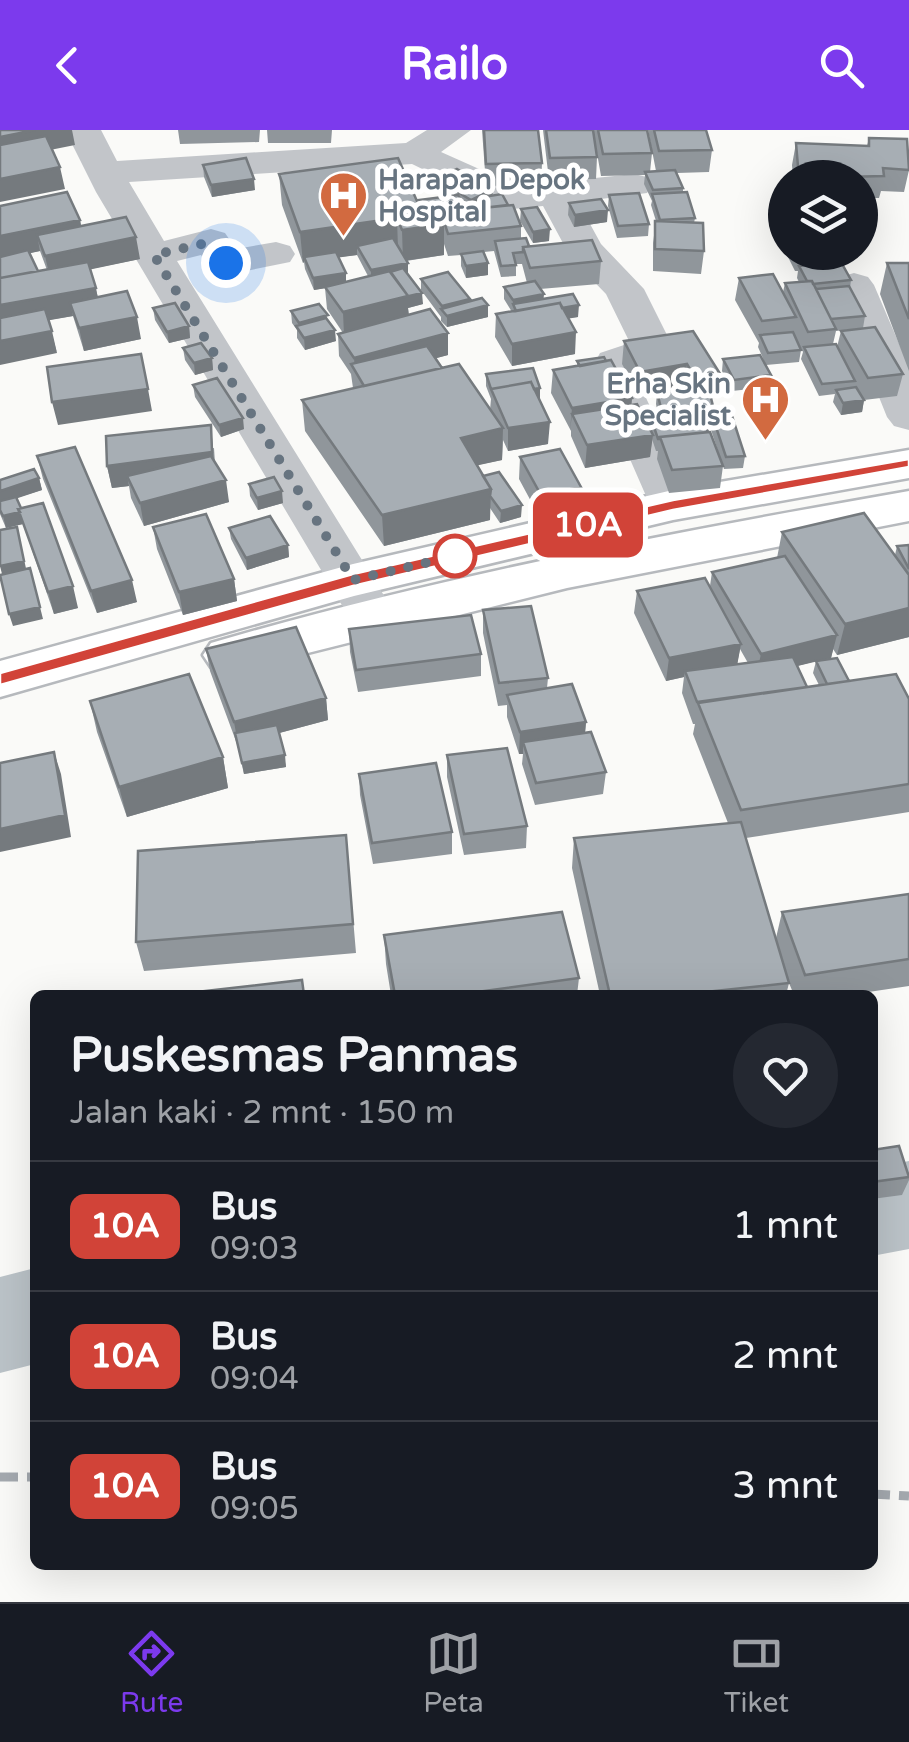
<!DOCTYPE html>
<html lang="id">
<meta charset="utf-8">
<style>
:root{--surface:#171b24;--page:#242831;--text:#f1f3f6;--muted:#9ea1a6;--line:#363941;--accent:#7c3aed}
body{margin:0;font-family:"Varela Round",sans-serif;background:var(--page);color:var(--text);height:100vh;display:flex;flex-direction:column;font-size:38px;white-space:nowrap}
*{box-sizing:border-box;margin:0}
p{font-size:32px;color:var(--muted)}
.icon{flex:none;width:55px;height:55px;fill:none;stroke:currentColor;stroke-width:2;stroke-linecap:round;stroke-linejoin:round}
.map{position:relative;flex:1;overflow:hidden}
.sheet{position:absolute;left:30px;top:860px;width:848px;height:580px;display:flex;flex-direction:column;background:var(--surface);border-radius:15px;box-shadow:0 10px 40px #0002}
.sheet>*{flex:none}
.badge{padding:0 20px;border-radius:15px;font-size:35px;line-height:65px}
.controls{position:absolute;left:768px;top:30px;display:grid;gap:20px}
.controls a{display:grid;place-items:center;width:110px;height:110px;border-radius:50%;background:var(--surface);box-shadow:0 10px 40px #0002;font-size:50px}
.you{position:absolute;width:50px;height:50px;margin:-25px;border:8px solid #fff;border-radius:50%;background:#1a73e8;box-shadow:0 0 0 15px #1a73e833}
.map>.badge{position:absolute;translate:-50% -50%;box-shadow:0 0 0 5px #fff}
.round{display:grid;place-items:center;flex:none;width:105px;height:105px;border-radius:52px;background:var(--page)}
.headline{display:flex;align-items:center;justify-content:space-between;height:170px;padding:0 40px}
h1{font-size:48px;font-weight:700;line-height:75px}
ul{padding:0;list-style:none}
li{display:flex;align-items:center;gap:30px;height:130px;padding:0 40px;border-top:2px solid var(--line)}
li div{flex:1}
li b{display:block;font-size:38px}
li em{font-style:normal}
li .badge{min-width:110px;font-weight:700;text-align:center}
header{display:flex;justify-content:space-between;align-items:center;height:130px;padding:0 40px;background:var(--accent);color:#fff;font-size:45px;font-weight:700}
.dock{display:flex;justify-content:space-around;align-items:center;height:140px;border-top:2px solid var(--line);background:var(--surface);font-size:28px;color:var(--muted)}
.dock a{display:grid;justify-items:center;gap:5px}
.dock .current{color:var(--accent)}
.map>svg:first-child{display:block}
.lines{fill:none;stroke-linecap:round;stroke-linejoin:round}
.river{fill:#bbc3c8;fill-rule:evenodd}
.major-casing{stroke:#b6b9bd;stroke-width:5}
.minor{fill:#c2c5c9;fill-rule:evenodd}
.major{fill:#fff;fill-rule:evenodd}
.rail{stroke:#a4a9af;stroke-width:9;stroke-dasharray:18 9;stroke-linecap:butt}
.wall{fill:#90969b;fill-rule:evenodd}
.shaded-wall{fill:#757a7e}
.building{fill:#a7aeb4;stroke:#757a7e;stroke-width:2.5}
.line{fill:#d14338;stroke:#fff;stroke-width:2.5}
.walk{stroke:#677480;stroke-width:10;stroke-dasharray:0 18}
.stop-dot{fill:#fff;stroke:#d14338;stroke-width:5}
.labels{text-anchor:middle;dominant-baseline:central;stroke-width:10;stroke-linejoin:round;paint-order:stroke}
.far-poi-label{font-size:28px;font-weight:bold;fill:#677480;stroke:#fff;text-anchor:start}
</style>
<header><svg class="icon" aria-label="back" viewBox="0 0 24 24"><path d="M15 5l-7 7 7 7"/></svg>Railo<svg class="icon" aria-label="search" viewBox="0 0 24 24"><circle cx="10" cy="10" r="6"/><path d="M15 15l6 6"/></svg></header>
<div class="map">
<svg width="909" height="1472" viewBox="0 0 909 1472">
<rect width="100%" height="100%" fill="#fafaf8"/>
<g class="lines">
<path class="river" d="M909,1031V1119L872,1126V1038Z
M35,1138V1234L0,1243V1147Z"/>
<defs>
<path id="major" d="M909,320V348L673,390L354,466L0,567V531L353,434L673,360Z
M909,361V391L567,458L228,543L211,537L203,525L211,513C439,446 675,402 909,361Z"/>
</defs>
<use href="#major" class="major-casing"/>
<path class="minor" d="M65,0H101L117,31L406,13L427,0H471L441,22L517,56L634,44L647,47L653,55L647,63L578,72L601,114L644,159L672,215L666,229L633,240L696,375L689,386L673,390L657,386L650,375L591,240L600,223L630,213L606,164L571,128L543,76L512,79L499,76L412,34L129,52L164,111L211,99L225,103L236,119L276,112L290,116L295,124L290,132L226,145L212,141L201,125L177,131L396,485L389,497L372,502L355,497L96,62Z
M854,143L868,147L874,155L909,237V300L894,296L887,287L834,155L840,147Z"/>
<use href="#major" class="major"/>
<path class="rail" d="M0,1347H35
M872,1364L909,1366"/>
</g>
<path class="wall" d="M178,0H260L259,12L180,14Z
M267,0H332L331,13H268Z
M482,0H538L542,33L541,55L487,56L492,66L508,75L521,96V109L529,116L601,131L599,154L540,159L543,169L578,187L568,188L575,224L512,236L495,207L496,184L512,182L504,169V157L527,153L522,134H516V146L501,147L494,121L484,122L488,145L466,148L461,136V125L448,126L444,114V125L406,131L408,144L423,174L408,178L409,185L448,225L436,228L442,238L490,280L491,269L486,256V244L540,270L548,314L508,321L503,310L502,330L477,335L483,346L521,387L500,393L490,378V390L384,416L305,301L302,270L353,258L351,244L339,226L338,204L343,203L327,179L325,158L314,160L305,139L304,132L303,133L282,75L279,44L419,77V70L445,67L436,61V49L486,55ZM357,125L368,146L346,152L339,127Z
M543,0H593L597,27L596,49L549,50Z
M593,0H647L652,23L650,42L656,41L648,0H706L712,20L709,42L677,43L683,58V62L695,88L694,93L704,121L701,144L653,141V113L656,91L651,75L652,71L644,54L645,45L601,46Z
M869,8L909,40L904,62L881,61L879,68H860V48H793L792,35L796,13L867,16Z
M203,35L255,60L212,67L204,47Z
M609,65L649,94L648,106L617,108L608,76Z
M569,73L607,92L574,97L568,85Z
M0,76L80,90L81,96L140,129L90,139L98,167L141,209L84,221L73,186L48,190L57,223ZM40,121L47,140L38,141L29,123Z
M521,79L549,111L533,113L520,91Z
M787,122H818L820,128L819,134L851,150L850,158L865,186L863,198L836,201L833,214L837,217L841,201L903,244L897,266L864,270L862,282L841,285L833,272L835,264L819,266L801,229L803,222L793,203L801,220L799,232L766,235L758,217L759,213L735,170L739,148L783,162L785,153L799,152L797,148L798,141H795L787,125Z
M887,133H909V241L880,164Z
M421,149L470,171L488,175V187L447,197L441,191V187L421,160Z
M153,178L189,196L190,208L169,213L155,190Z
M291,181L336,211L305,220L297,208V200L292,193Z
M624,211L719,242L715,265L710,266L714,280V285L745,326L743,338L724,339L723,336L720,358L669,363L657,329L658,321H656L652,309L650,327L585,338L571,306V301L551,263L553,240L577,236V231L632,268L631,275L650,300L652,291L659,290L656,274L657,262L687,261L684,256L638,264L622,234ZM704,292H711L710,297L723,336Z
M183,218L212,228L213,240L195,245L185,230Z
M723,229L771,245L769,257L732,261L722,241Z
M193,255L244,299L221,307L195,267Z
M214,318L215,333L229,372L144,396L131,368L129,356L112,358L107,336Z
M37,326L137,472L97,483L43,349Z
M520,327L581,357L580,379L540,388L519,349Z
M39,348L42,360L16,368L78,478L54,484L23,394L6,398L0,384V350Z
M249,354L283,373L258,380L250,366Z
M153,397L234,449L237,471L183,485L157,419Z
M229,398L288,415L289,427L247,440L231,409Z
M782,402L895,425L897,416L909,415V507L837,525L833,519L831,528L818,531L849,551L909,569V682L746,708L776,808L782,782L909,764V856L848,865H794L789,853L786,865H600L572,738L574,708L728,693L693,604L695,594H693L682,563L684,547L666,551L634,483L637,461L710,456L712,442L777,428ZM740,519L748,533L737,534ZM816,531L813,543L819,555L807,557L797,536Z
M483,480L548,548L547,558L586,592L585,603L606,642L603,664L535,675L522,634L523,624H519L507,587V575L498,576L483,503Z
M349,499L481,524V546L358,562L350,522Z
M206,519L326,568L328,590L279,603L286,637L244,644L237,614L210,541Z
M90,571L223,627L228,658L127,687L97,602Z
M447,625L527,696L526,718L464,725L447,647Z
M359,644L452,702V724L373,734L360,665Z
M346,705L356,823L144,841L136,812Z
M384,805L579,848L577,865H391L386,834Z
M872,1020L909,1043V1050L902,1065L872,1069Z"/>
<path class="shaded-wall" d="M35,0H72L75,15L0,30V7Z
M60,37L65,59L0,72V49Z
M254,49L255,60L212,67L211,55Z
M493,59L492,71L477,68V79L471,82V70Z
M608,80L607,92L574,97L575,85Z
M397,88L398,119L357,116V125L306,132L304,127V132L303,133L300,102Z
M80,90L84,112L37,105L40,121L0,130V106Z
M444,94V125L403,131L402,100Z
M550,99L549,111L533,113V102Z
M136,107L140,129L50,148L45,126Z
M408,133V144L371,152V140Z
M488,133V145L466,148V136Z
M346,143V155L314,160L313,148Z
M96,158L100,181L70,173L73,186L0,199V175Z
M422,163L423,174L408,178L409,189L344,205L343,182Z
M544,164L543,175H513V170Z
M470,169V180L488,175V187L447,197V186L442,180V176Z
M579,175L578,187L519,197V185Z
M137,187L141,209L84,221L79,198Z
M189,196L190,208L169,213L167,202Z
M335,200L336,211L305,220L304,208Z
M52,201L57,223L0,235V211Z
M576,202L575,224L512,236V214Z
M448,203V225L360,249L355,241L354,228Z
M212,228L213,240L195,245L194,233Z
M687,234L684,256L638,264L640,242Z
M719,242L715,265L691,268L694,246Z
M540,258V270L498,275L493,264Z
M148,259L152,281L58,295L52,272Z
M632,268L630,291L572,284L570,301L572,278Z
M864,270L862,282L841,285L843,273Z
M243,288L244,299L221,307L219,295Z
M550,292L548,314L508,321V298Z
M211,295L215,345L127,346L129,356L112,358L107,336Z
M503,298L502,330L461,339V308Z
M653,305L650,327L585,338L587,315Z
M39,348L42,360L0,374V361Z
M226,350L229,372L144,396L140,373Z
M581,357L580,379L540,388L541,365Z
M491,359L490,390L384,416L382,385Z
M282,361L283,373L258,380L257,368Z
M522,375L521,387L500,393L501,381Z
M19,382L23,394L6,398L3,386Z
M17,397L27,443L3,448L0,436Z
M288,415L289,427L247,440L246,428Z
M234,449L237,471L183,485L179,462Z
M132,450L137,472L97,483L91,461Z
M73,456L78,478L54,484L48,462Z
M40,477L43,489L13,496L9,484Z
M909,478V507L837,525L845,494Z
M837,505L831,528L756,546L761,524Z
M741,514L737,536L685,541L684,547L666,551L669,528Z
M326,568L328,590L238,614L234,592Z
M586,592L584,614L523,612V624H519L520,602Z
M54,622L61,644L71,707L0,722V699Z
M285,625L286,637L244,644L242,633Z
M223,627L228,658L127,687L119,657Z"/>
<path class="building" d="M0,0H35L0,7Z
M484,0H538L542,33L486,34Z
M546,0H593L597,27L550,28Z
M598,0H647L652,23L603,24Z
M654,0H706L712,20L659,21Z
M46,6L60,37L0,49V15Z
M869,8L907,9L909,40L883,38L884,46L799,48L796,13L869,16Z
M246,28L254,49L211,55L203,35Z
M398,28L420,78L435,76L444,94L402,100L397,88L300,102L279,44Z
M457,39L493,59L471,70L436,49Z
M675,40L683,58L653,60L645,42Z
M67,62L80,90L0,106V76Z
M687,62L695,88L660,90L652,64Z
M639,63L649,94L618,96L609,65Z
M502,64L508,75L482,78L477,68Z
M458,65L466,79L441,82V87L435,76L422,77L419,70Z
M601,69L608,80L575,85L569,73Z
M513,75L521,96L448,104L441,82Z
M537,77L550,99L533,102L521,79Z
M126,87L136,107L45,126L37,105Z
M655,91L703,93L704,121L655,119Z
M393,108L408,133L371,140L357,116Z
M526,108L529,116L523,117V122L513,123L516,135L501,136L495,111Z
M592,110L601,131L530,138L523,117Z
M28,120L38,141L0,148V127Z
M483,121L488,133L466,136L461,124Z
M336,122L346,143L313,148L304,127Z
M793,122H818L820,128L797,130Z
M88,132L96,158L0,175V148Z
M841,132L851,150L813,154L812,151H807L799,136Z
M887,133H909V189Z
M403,138L422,163L405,167L408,166L390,142Z
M390,141L408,166L343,182L325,157Z
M448,142L470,169L442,176L421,149Z
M773,144L796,187L762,191L739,148Z
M535,151L544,164L513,170L504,157Z
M812,151L836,199L808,202L785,153Z
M849,156L865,186L831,189L816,159Z
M127,161L137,187L79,198L70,173Z
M573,164L579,175L562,178L560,173L516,181L513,174Z
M482,168L488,175L447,186L441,179Z
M175,173L189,196L167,202L153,178Z
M560,173L576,202L512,214L496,184Z
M319,174L328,185L299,193L291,181Z
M45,179L52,201L0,211V188Z
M430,179L448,203L354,228L338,204Z
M326,188L335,200L304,208L296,196Z
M875,197L903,244L868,248L841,201Z
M693,201L719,242L694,246L687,234L640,242L624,211Z
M793,202L801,220L768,223L760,205Z
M201,213L212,228L194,233L183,218Z
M836,214L855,251L822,254L804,217Z
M427,216L442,238L364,256L351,234Z
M141,224L148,259L52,272L47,237Z
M760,225L771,245L734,250L723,229Z
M604,227L606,231L580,236L577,231Z
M611,230L632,268L572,278L553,240Z
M459,234L503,298L461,308L491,359L382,385L302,270Z
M533,238L540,258L534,259L531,252L491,259L486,244Z
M217,248L243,288L219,295L193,255Z
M531,252L550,292L508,298L491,259Z
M856,257L864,270L843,273L836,260Z
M709,260L714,280L662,282L657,262Z
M637,274L653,305L587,315L572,284Z
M731,283L745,326L726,327L712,285Z
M702,286L708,302L660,307V309H658L652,291Z
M211,295L212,322L107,336L106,306Z
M710,302L723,336L672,340L660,307Z
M75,317L132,450L91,461L37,326Z
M560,319L581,357L541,365L520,327Z
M211,326L226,350L140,373L127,346Z
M34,339L39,348L0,361V350Z
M499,342L522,375L501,381L490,366L491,359L483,346Z
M274,347L282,361L257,368L249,354Z
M16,367L21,378L18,379L20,382L3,386L0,380V371Z
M43,373L73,456L48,462L18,379Z
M864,383L909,445V478L845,494L782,402Z
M206,384L234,449L179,462L153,397Z
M270,386L288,415L246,428L229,398Z
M17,397L24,431L0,436V400Z
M909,415V439L897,416Z
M785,426L837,505L761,524L712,442Z
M30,438L40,477L9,484L0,445Z
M705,448L741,514L669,528L637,461Z
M531,476L548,548L499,553L483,480Z
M471,485L481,524L356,540L349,499Z
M296,497L326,568L234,592L206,519Z
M793,527L807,557L697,572L685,541Z
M837,528L849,551L827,554L816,531Z
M189,544L223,627L119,657L90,571Z
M896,544L909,569V654L741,680L698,573Z
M572,554L586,592L520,602L507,565Z
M277,595L285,625L242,633L235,603Z
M591,602L606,642L536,653L523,612Z
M507,618L527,696L464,704L447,625Z
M54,622L65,685L0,699V633Z
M436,633L452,702L372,713L359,644Z
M741,692L789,853L677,865H610L574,708Z
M346,705L353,794L136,812L138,721Z
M909,764V829L805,845L782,782Z
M562,782L579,848L455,865H395L384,805Z
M302,850L304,865H170Z
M899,1016L909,1047L872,1052V1020Z"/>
<path class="line" d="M909,329V337L673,380L353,456L0,555V543L353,444L673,370Z"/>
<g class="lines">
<path class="walk" d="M226,133L211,112L154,125L353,450L455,426"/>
</g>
<defs>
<symbol id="hospital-pin" viewBox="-11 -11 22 30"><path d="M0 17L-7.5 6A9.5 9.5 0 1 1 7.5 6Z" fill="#d26a40" stroke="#fff"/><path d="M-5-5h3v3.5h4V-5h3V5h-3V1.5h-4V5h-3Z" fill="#fff"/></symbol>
</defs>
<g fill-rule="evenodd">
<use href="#hospital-pin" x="316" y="38" width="55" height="75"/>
<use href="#hospital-pin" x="738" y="242" width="55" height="75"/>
</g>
<circle class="stop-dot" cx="455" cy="426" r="20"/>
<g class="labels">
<g class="far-poi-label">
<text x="378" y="50">Harapan Depok<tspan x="378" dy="32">Hospital</tspan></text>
<text x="731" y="254" text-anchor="end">Erha Skin<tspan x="731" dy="32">Specialist</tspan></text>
</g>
</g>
</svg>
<div class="controls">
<a><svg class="icon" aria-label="layers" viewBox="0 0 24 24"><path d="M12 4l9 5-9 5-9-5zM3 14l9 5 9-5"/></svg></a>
</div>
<div class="you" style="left:226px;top:133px"></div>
<b class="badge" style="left:588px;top:395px;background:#d14338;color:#fff">10A</b>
<section class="sheet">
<div class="headline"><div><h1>Puskesmas Panmas</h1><p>Jalan kaki · 2 mnt · 150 m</p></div><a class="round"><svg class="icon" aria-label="heart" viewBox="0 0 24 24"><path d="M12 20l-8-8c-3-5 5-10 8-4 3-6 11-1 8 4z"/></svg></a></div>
<ul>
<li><span class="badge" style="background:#d14338;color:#fff">10A</span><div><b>Bus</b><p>09:03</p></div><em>1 mnt</em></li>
<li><span class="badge" style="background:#d14338;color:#fff">10A</span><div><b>Bus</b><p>09:04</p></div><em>2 mnt</em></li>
<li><span class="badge" style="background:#d14338;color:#fff">10A</span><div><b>Bus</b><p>09:05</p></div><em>3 mnt</em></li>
</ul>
</section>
</div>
<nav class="dock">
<a class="current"><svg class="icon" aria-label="directions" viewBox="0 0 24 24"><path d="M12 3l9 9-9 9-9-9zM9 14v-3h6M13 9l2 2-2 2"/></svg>Rute</a>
<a><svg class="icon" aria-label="map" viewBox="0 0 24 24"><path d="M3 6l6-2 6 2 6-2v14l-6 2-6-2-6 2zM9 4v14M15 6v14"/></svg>Peta</a>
<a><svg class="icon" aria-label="tickets" viewBox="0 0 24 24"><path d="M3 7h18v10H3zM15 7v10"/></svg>Tiket</a>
</nav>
